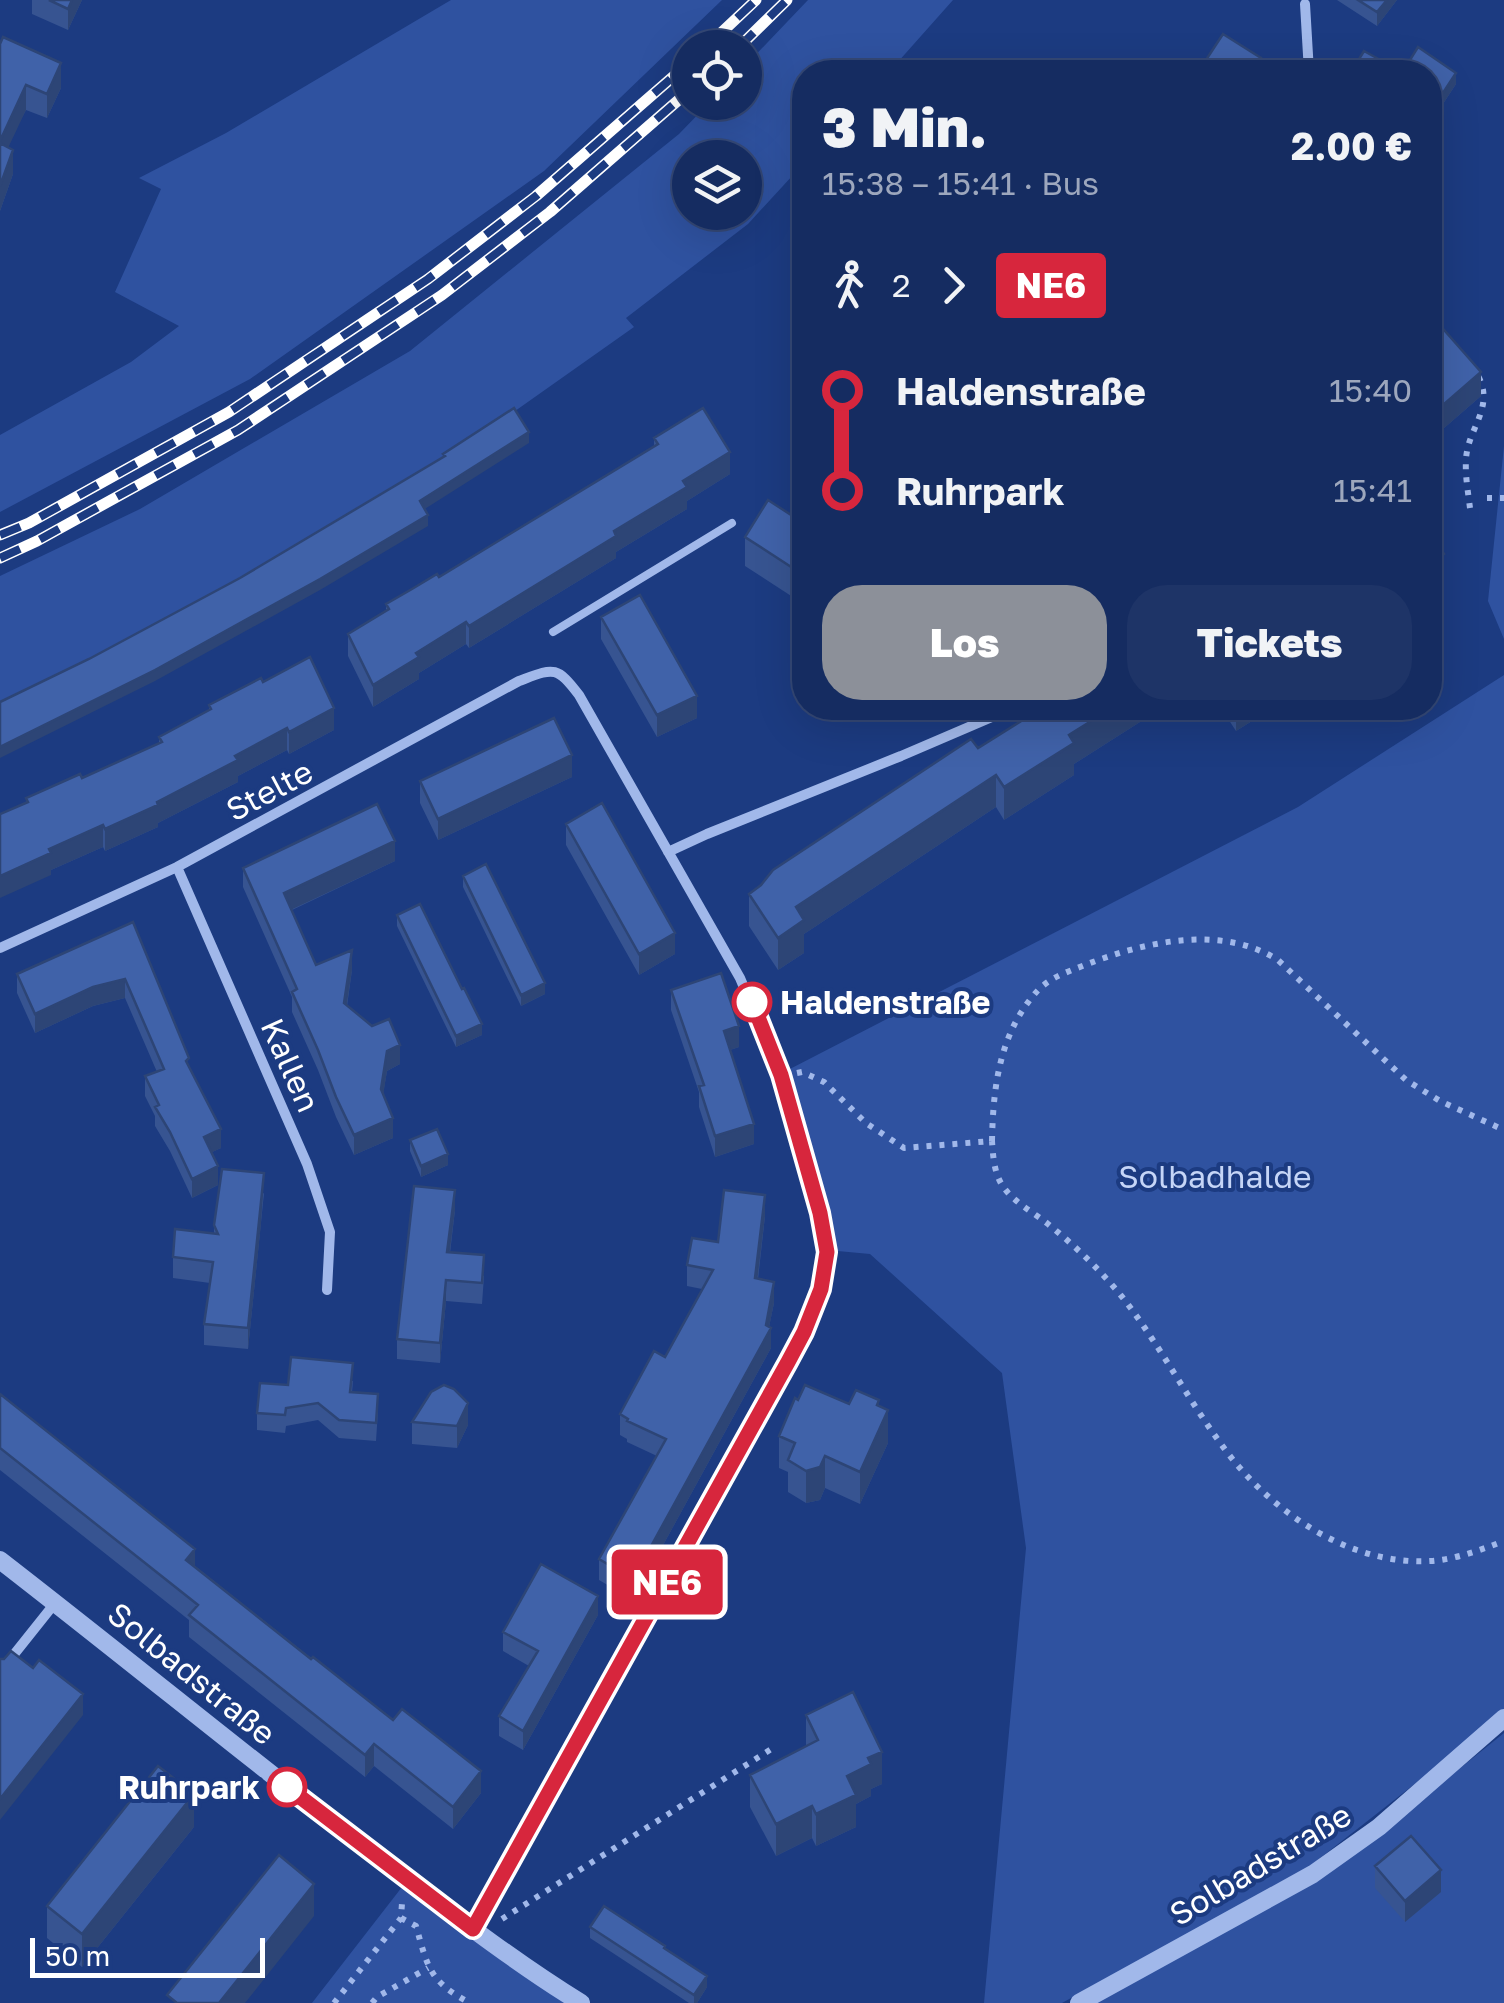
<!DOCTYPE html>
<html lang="de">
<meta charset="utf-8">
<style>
:root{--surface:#152c61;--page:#1e3467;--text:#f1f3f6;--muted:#9da7bd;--line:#344876;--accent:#8c9099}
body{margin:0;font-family:"Golos Text",sans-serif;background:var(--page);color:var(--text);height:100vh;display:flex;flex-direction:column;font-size:38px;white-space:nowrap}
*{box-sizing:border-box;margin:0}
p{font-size:32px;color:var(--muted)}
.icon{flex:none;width:55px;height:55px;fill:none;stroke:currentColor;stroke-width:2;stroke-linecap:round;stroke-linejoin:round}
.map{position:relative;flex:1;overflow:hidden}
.drawer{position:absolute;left:792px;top:60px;width:650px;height:660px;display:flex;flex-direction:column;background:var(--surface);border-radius:40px;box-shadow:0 10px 40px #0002,0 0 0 2px var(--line)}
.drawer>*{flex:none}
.badge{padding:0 20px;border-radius:8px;font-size:35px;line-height:65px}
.tools{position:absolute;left:672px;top:30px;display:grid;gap:20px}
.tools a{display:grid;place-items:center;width:90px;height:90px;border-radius:50%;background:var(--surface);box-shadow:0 10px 40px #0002,0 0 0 2px var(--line);font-size:50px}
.scale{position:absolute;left:30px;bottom:25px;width:235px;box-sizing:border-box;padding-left:10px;border:5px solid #fff;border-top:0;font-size:28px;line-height:35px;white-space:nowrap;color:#fff;-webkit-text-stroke:8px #1c3b81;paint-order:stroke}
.map>.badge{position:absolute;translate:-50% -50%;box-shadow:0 0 0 5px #fff}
.legs{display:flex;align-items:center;gap:15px;height:110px;padding:0 30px;font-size:32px}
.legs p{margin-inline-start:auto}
.summary{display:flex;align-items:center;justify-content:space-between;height:170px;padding:0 30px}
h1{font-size:55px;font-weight:800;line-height:75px}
.action{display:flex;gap:20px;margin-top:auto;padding:20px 30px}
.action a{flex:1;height:115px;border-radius:40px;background:var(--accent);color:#fff;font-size:40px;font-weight:800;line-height:115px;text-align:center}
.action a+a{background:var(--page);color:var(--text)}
ul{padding:0 30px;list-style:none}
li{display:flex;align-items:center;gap:35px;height:100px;font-size:38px}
li i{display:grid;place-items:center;width:15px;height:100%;margin:0 12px;background:currentColor}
li i::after{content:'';width:25px;height:25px;margin:-12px;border:8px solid;border-radius:50%;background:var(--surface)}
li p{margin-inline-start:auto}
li:first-child i{background:linear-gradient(#0000 50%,currentColor 0)}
li:last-child i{background:linear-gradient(currentColor 50%,#0000 0)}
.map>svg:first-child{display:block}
.green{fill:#2f52a0;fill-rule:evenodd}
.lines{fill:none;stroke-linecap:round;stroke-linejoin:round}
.path{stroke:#a1b8ea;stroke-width:6;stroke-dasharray:5 8;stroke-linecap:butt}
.service{stroke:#a1b8ea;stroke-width:8}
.minor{stroke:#a1b8ea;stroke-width:10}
.tertiary{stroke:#a1b8ea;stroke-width:18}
.rail-casing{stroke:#fff;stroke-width:11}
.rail{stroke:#1c3b81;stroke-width:8;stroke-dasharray:22;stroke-linecap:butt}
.wall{fill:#375491}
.shaded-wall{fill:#2d4576}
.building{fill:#4062a9;stroke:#2d4576;stroke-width:2.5}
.line-1-casing{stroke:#fff;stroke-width:22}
.line-1{stroke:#d7263d;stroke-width:15}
.stop-1-dot{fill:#fff;stroke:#d7263d;stroke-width:5}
.labels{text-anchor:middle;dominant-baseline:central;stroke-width:8;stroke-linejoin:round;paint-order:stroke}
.street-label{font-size:32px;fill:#fff;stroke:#1c3b81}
.stop-label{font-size:32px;font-weight:bold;fill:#fff;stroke:#1c3b81;text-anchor:start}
.park-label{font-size:32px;fill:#c5d5f7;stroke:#1c3b81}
</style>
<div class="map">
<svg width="1504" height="2003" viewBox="0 0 1504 2003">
<rect width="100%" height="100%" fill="#1c3b81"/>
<path class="green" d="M451,0H722L544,171L250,379L0,512V435L131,362L179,326L115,292L161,189L139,178L226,133Z
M808,0H953L889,72H805V162L748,224L626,318L634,327L440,464L281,560L0,709V576L140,509L410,351L679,134L709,103L745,102V66ZM690,158H745V212H690Z
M1504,446V639L1488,601Z
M1504,675V1714L1310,1866L1062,2003H984L1026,1548L1002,1373L870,1254L827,1250C825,1188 805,1130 786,1071L1298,807Z
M1504,1733V2003H1091L1359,1849Z
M402,1887L431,1911L568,2003H312Z"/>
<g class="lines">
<path class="path" d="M1487,498H1504
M1470,508C1468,492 1465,475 1466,459C1468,427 1496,407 1477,374
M797,1073L802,1072L824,1082L866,1123L904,1148L992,1141C993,1156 994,1172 1002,1185C1013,1202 1033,1212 1048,1224C1074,1245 1098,1268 1119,1293C1157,1340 1185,1395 1221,1444C1268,1510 1348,1566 1431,1561C1457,1559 1480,1550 1504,1541
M992,1141C993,1089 999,1037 1033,996C1047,978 1065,973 1085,965C1144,942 1221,924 1278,960L1406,1080L1440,1101L1504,1130
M401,1918L416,1926C428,1968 429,1981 470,2003
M502,1919L773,1748
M334,2003L401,1918L402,1903
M372,2003L377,1997L428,1968"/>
<path class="service" d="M553,632L732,523"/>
<path class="minor" d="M1305,4L1309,72
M668,852L707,834L901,756L1013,708
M177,867L307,1164L330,1232L327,1290
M0,948L177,867L519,681C554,668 556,665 579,695L740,978L781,1075L821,1213L827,1252L821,1289L803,1332L788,1362L473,1929
M0,1672L55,1603"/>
<path class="tertiary" d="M0,1560C124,1656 246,1756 371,1852C440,1904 508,1958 581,2003
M1079,2003L1313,1874L1379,1827L1504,1718"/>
<defs>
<path id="rail" d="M705,48L756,0
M738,48L787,0
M0,535L29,523L229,412L428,279L536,196L690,62
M0,558L37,541L238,430L442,295L550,212L690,90"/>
</defs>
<use href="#rail" class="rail-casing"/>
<use href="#rail" class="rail"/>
</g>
<path class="wall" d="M32,0H82L68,30L32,14Z
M1337,0H1397L1377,26Z
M0,44L61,88L47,118L26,110L19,123L8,147L13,174L0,211Z
M1430,72L1456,84L1441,107L1430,100Z
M1430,314L1481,396L1443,429L1430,413Z
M654,438L730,474L687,501V509L616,552V558L469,648L466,644L419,673V679L373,707L348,656V634L386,610V604L439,577L654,446Z
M805,524V605L745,566V537Z
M601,617L697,718L657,737L601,639Z
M263,682L334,730L289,754L287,750L238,776V782L158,823V827L105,851L103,847L51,870V875L26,802V798L82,778L159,743V737L209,710V705Z
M1140,708V722L1074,764V775L1004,820L996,807L804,934V953L778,970L749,926V894L978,748Z
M1221,708H1273L1236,731Z
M572,777L438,840L420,803V781Z
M566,824L675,954L639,975L566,845Z
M395,861L292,910L316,965L352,970L347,1006L400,1064L387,1071L383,1094L393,1138L354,1155L336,1117L318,1070L292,1012V997L243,887V868Z
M463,876L545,994L521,1006L463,887Z
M397,915L462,989L482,1035L456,1047L397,926Z
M133,922L221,1148L212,1152L218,1185L192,1198L170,1151L155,1126V1116L145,1096V1076L157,1072L125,998L93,1006L35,1033L17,993V974Z
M671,990L739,1047L730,1050L754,1144L715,1157L699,1107V1092L671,1010Z
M410,1140L448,1165L421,1177L410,1151Z
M264,1193L248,1349L204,1345V1324L210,1283L173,1278V1257L214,1233V1225Z
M455,1210L450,1253L484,1276L482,1304L446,1301L440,1363L397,1359V1339Z
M765,1216L758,1279L774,1303L769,1327L771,1348L633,1600L599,1580V1559L657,1456L627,1442V1439L620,1435V1414L665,1357L702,1289L687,1286V1265L718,1242Z
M353,1381L352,1392L378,1411L376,1441L339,1438L318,1420L286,1426L285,1433L257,1430V1413L288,1385Z
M0,1394L195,1566L481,1793L453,1829L374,1766L365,1777L189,1637V1620L0,1470Z
M798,1400L879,1406L888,1443L860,1504L825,1488L820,1500L806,1503L788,1492V1472L779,1468V1436Z
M412,1422L468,1425L457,1448L412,1444Z
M598,1615L523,1750L499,1736V1716L529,1666L503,1651V1632Z
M806,1715L882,1784L871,1789V1796L856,1804V1827L816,1846L812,1838L776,1856L750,1807V1775L806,1747Z
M194,1827L82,1967L47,1938V1906Z
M1375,1866L1441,1892L1405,1922L1375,1888Z
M590,1927L665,1948L707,1987L697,2003H689L590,1938Z"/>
<path class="shaded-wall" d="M72,0H82L68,30V9Z
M1387,0H1397L1377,26V12Z
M1261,58V72H1253Z
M61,63V88L47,118V94Z
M1456,73V84L1441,107V96Z
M26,85V110L0,165V141Z
M13,150V174L0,211V186Z
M1432,247V271L1430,274V250Z
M1481,372V396L1443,429V405Z
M529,432V443L420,512V501Z
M730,452V474L687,501V509L616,552V558L469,648V626L683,481Z
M428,515V526L320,590L155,681L0,758V747Z
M1444,554V579L1430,588V563Z
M466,622V644L419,673V679L373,707V685L416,653Z
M697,696V718L657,737V715Z
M334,708V730L289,754V732Z
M1112,708H1140V722L1074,764V775L1004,820V787L1069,735Z
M1236,708H1273L1236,731Z
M287,728V750L238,776V782L158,823V827L105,851V829L157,802L235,756Z
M572,755V777L438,840V819Z
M996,775V807L804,934V953L778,970V938L796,907Z
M103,825V847L51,870V875L0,898V876L49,849Z
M395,841V861L284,913V893Z
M675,933V954L639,975V954Z
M352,950V970L344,1023V1003Z
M125,979V998L93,1006L35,1033V1014L93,987Z
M545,983V994L521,1006V995Z
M482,1024V1035L456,1047V1036Z
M739,1026V1047L724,1052V1031Z
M400,1045V1064L387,1071L381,1109V1089L387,1051Z
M393,1118V1138L354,1155V1135Z
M754,1124V1144L715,1157V1136Z
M221,1129V1148L204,1156V1137Z
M448,1154V1165L421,1177V1166Z
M218,1166V1185L192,1198V1179Z
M264,1173L261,1224L248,1349V1328Z
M455,1190V1210L447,1273V1252Z
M765,1195V1216L755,1299V1278Z
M446,1280V1301L440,1363V1343Z
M774,1282V1303L768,1332L771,1328V1348L633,1600V1579L766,1325Z
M879,1400V1431L888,1410V1443L860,1504V1472Z
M468,1403V1425L457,1448V1426Z
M825,1456V1488L820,1500L806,1503V1471Z
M195,1549V1571L186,1560Z
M598,1596V1615L523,1750V1731Z
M83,1694V1715L0,1820V1799Z
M374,1744V1766L365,1777V1755Z
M882,1752V1784L871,1789V1796L856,1804V1827L816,1846V1814L847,1776L868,1758Z
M481,1771V1793L453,1829V1807Z
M194,1794V1827L82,1967V1934Z
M812,1806V1838L776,1856V1824Z
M1441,1870V1892L1405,1922V1901Z
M314,1884V1916L245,2003H219Z
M707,1976V1987L697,2003H694V1995Z"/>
<path class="building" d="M49,0H72L68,9Z
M1358,0H1387L1377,12Z
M1223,34L1261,58L1253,72H1198Z
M3,37L61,63L47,94L26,85L0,141V44Z
M1418,47L1456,73L1441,96L1430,89V72L1403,71Z
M1364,51L1402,72H1351Z
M0,143L13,150L0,186Z
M1430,314L1481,372L1443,405L1430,388Z
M514,408L529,432L420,501L428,515L320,579L155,670L0,747V702L89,659L240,578L445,456L443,454Z
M703,408L730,452L683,481L687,487L614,531L616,536L469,626L466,622L416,653L419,657L373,685L348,634L389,609L386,604L412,589L437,574L439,577L658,444L654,438Z
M768,500L805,524V576L745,537Z
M1430,533L1444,554L1430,563Z
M640,595L697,696L657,715L601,617Z
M310,657L334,708L289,732L287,728L235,756L238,760L157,802L158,805L105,829L103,825L49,849L51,853L0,876V814L28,802L26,798L80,774L82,778L162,742L159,737L211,709L209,705L261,678L263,682Z
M1042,708H1112L1069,735L1074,743L1004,787L996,775L796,907L804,920L778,938L749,894L761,885L773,870L971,739L978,748Z
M554,718L572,755L438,819L420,781Z
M602,803L675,933L639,954L566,824Z
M377,804L395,841L284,893L316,965L352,950L344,1003L372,1026L389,1019L400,1045L387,1051L381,1089L393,1118L354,1135L336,1097L318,1050L292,992L297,989L243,868Z
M486,864L545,983L521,995L463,876Z
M420,904L462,989L464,988L482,1024L456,1036L397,915Z
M133,922L189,1058L186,1061L221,1129L204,1137L218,1166L192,1179L170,1132L155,1107L159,1105L145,1076L164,1069L125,979L93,987L35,1014L17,974Z
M721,973L739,1026L724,1031L754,1124L715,1136L699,1086L704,1085L671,990Z
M437,1129L448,1154L421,1166L410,1140Z
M222,1169L264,1173L248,1328L204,1324L213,1262L173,1257L175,1229L218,1234L214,1225Z
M414,1186L455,1190L447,1252L484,1255L482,1283L446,1280L440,1343L397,1339Z
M724,1190L765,1195L755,1278L774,1282L766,1325L771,1328L633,1579L599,1559L666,1439L627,1421L628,1419L620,1414L654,1351L665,1357L713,1270L687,1265L692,1238L718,1242Z
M291,1357L353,1363L350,1392L378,1394L376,1423L339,1420L318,1403L286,1408L285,1415L257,1413L260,1383L288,1385Z
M444,1385L454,1389L468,1403L457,1426L412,1422L431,1392Z
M805,1385L849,1404L856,1390L879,1400L877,1405L888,1410L860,1472L825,1456L820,1467L806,1471L788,1460L795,1443L779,1436L795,1398L798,1400Z
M0,1394L195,1549L186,1560L311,1659L313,1657L393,1720L402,1709L481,1771L453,1807L374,1744L365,1755L189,1615L198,1605L0,1448Z
M541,1564L598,1596L523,1731L499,1716L538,1651L503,1632Z
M11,1651L33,1668L39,1660L83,1694L0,1799V1659H4Z
M853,1692L882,1752L868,1758L871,1764L847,1776L856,1795L816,1814L812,1806L776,1824L750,1775L818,1740L806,1715Z
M158,1766L194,1794L82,1934L47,1906Z
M1411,1836L1441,1870L1405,1901L1375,1866Z
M279,1855L314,1884L219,2003H177L167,1995Z
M604,1906L665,1946L664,1948L707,1976L694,1995L590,1927Z"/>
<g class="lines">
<defs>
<path id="line-1" d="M287,1787L473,1929L788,1362L804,1332L821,1289L827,1252L820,1213L781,1075L752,1002"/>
</defs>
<use href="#line-1" class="line-1-casing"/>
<use href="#line-1" class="line-1"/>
</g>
<g class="stop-1-dot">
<circle cx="752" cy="1002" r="18"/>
<circle cx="287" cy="1787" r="18"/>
</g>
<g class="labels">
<g class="street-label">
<text transform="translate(269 790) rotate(-28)">Stelte</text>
<text transform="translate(291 1065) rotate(66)">Kallen</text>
<text transform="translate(192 1673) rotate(39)">Solbadstraße</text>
<text transform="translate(1260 1864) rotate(-31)">Solbadstraße</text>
</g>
<g class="stop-label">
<text x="780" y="1002">Haldenstraße</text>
<text x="260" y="1787" text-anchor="end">Ruhrpark</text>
</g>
<g class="park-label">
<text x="1215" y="1176">Solbadhalde</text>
</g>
</g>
</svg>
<div class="tools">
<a><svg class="icon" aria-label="locate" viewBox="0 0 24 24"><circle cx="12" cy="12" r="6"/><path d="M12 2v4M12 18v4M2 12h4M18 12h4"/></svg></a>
<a><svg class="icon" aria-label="layers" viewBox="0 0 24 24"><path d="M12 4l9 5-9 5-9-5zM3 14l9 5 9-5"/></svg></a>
</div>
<div class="scale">50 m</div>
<b class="badge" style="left:667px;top:1582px;background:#d7263d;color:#fff">NE6</b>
<section class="drawer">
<div class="summary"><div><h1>3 Min.</h1><p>15:38 – 15:41 · Bus</p></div><b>2.00 €</b></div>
<div class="legs"><svg class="icon" aria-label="walk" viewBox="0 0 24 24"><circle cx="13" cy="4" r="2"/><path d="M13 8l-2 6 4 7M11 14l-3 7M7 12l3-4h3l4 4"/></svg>2<svg class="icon" aria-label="forward" viewBox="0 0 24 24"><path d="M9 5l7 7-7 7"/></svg><b class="badge" style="background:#d7263d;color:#fff">NE6</b></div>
<ul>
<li><i style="color:#d7263d"></i><b>Haldenstraße</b><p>15:40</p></li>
<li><i style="color:#d7263d"></i><b>Ruhrpark</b><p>15:41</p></li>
</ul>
<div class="action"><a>Los</a><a>Tickets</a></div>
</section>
</div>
